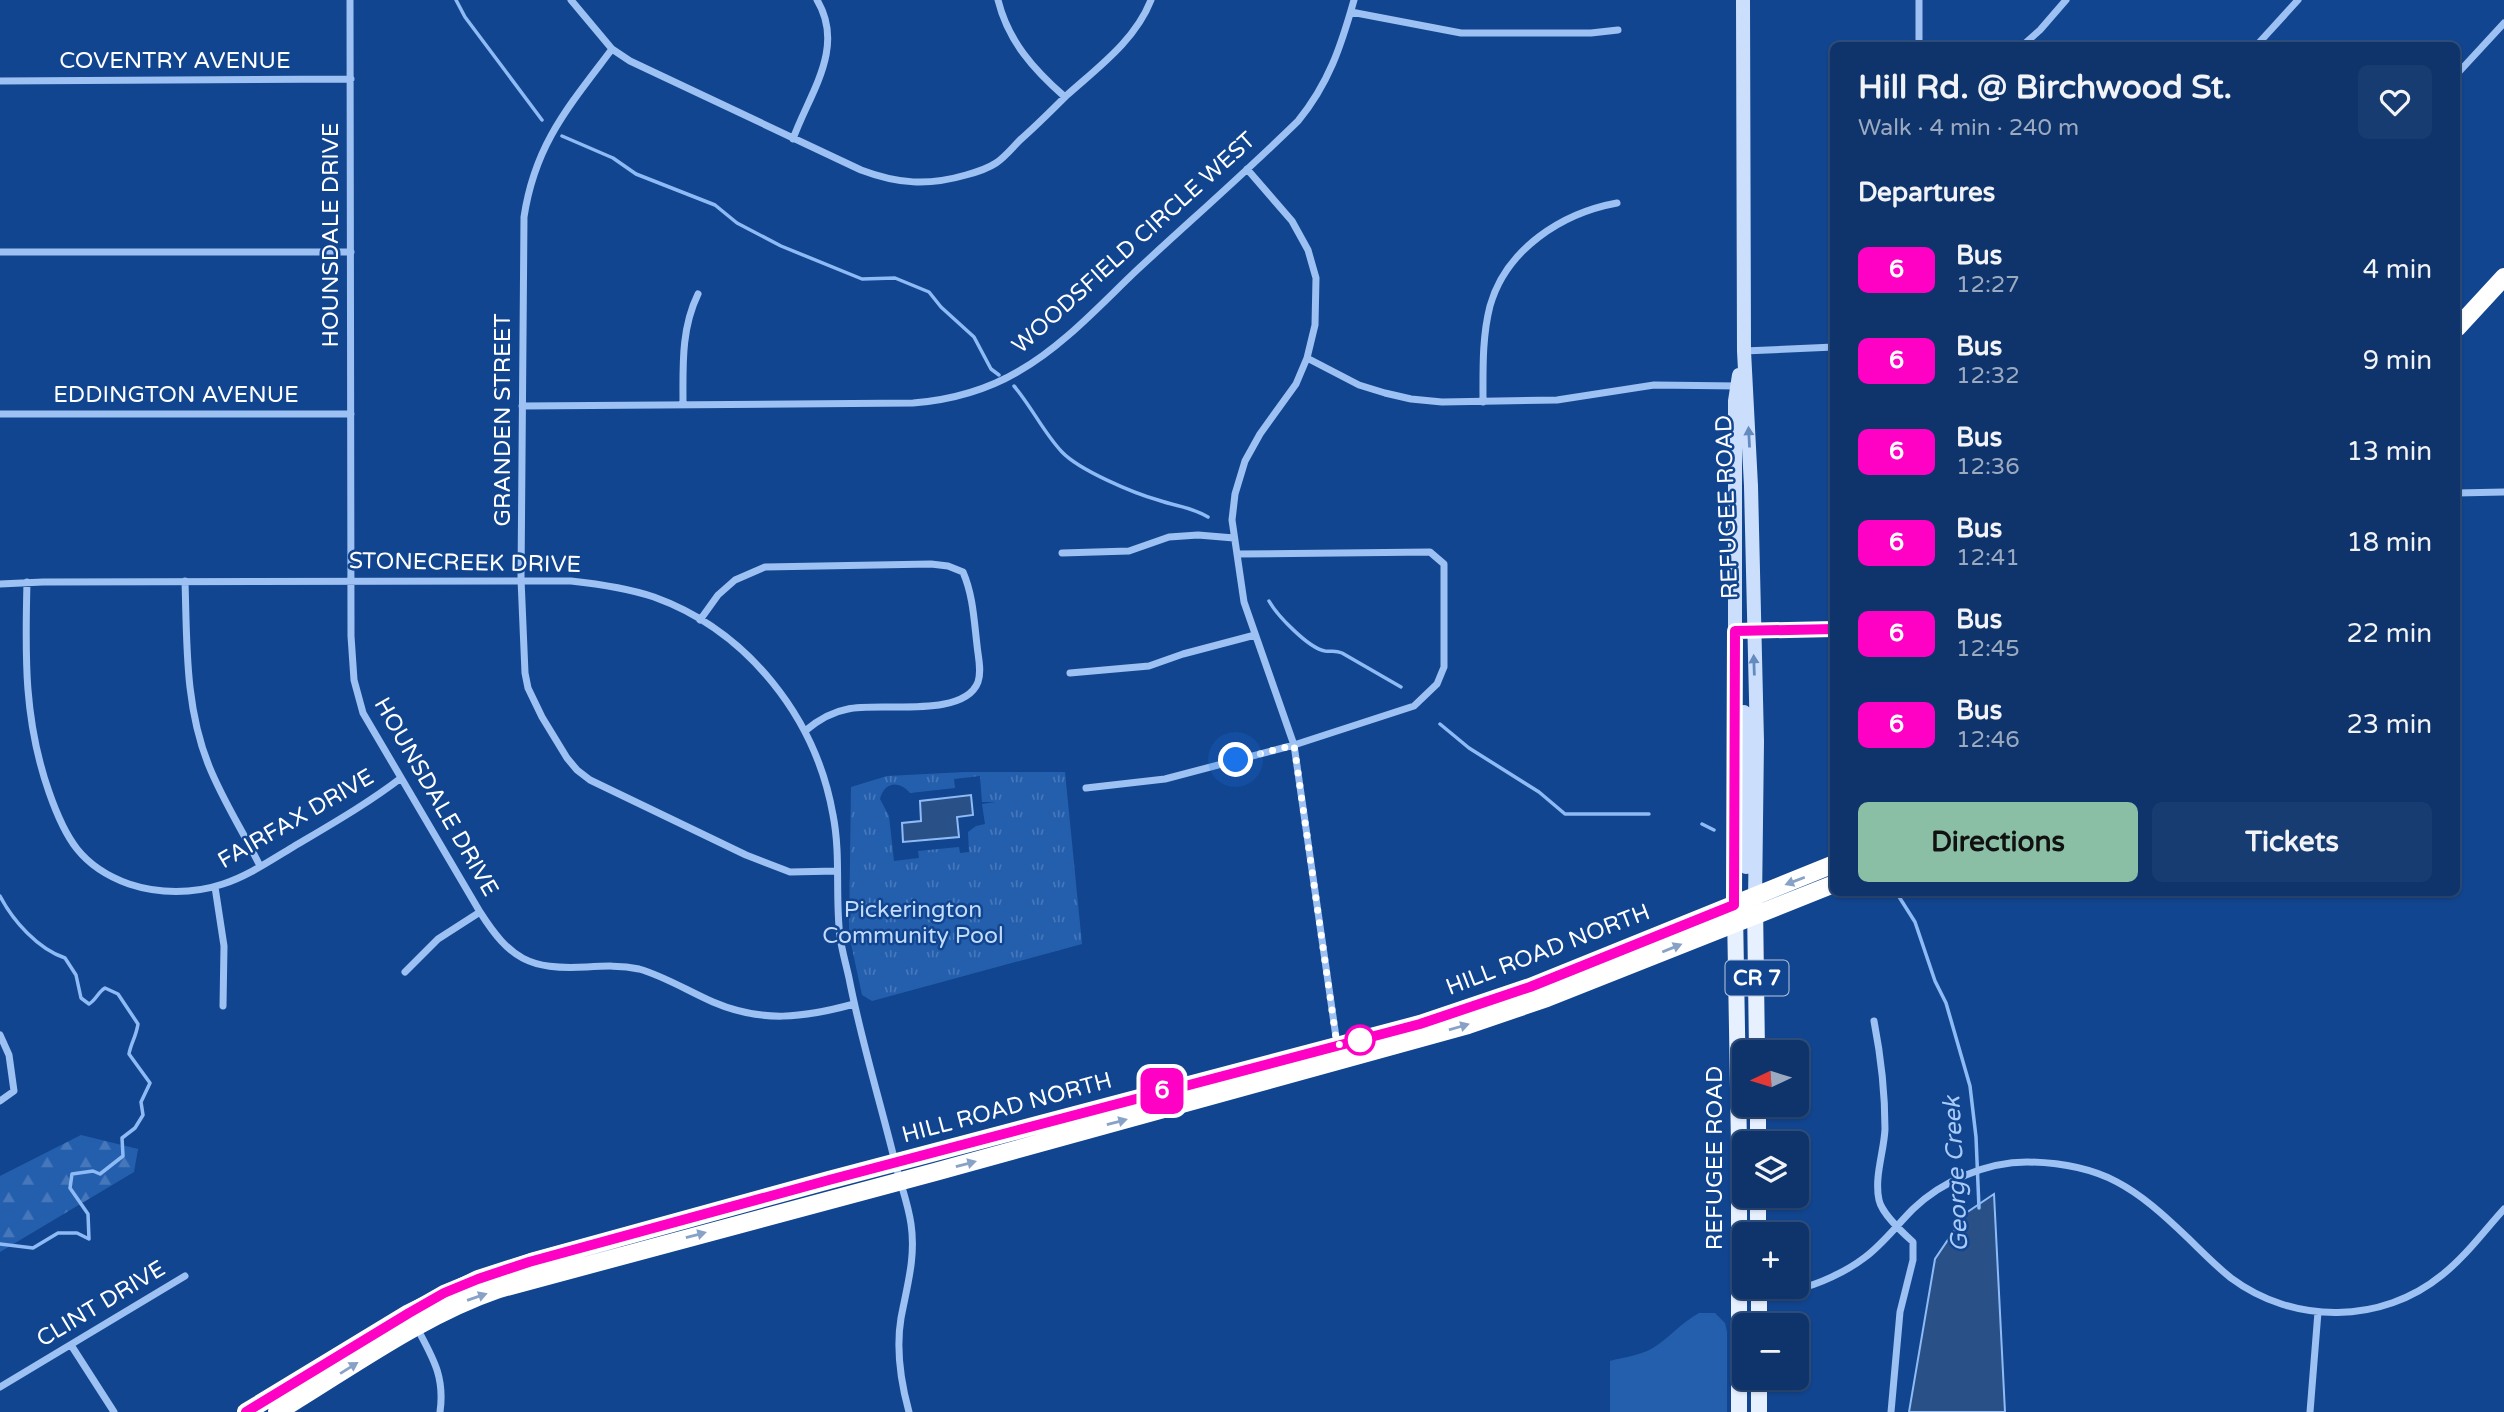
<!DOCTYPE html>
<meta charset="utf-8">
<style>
:root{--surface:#0e346b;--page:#173c71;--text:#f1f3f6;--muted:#9baac1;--line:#2e4f7e;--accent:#8abfa5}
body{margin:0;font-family:"Varela Round",sans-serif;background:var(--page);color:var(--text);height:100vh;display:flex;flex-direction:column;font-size:26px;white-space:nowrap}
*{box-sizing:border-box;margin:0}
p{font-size:23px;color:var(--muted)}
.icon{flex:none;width:38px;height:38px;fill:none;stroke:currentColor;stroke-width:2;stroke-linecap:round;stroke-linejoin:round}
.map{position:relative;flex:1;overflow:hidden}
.details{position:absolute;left:1830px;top:42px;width:630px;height:854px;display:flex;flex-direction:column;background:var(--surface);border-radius:10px;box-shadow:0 2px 5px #0004,0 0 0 2px var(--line)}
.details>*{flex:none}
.badge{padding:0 14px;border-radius:10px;font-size:24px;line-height:46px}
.needle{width:46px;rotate:266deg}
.tools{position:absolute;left:1732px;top:1040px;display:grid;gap:14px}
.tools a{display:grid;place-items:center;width:77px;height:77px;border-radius:10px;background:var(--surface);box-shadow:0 2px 5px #0004,0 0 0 2px var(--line);font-size:35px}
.you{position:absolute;width:35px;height:35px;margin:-18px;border:5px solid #fff;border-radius:50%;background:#1a73e8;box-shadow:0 0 0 10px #1a73e833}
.map>.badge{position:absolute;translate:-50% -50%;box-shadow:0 0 0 4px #fff}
h2{padding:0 28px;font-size:26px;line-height:63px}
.round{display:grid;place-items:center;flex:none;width:74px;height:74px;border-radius:10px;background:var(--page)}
.summary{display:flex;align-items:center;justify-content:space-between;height:119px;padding:0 28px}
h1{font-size:33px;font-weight:700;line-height:52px}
.primary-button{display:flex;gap:14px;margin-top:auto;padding:14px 28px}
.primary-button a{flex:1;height:80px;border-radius:10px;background:var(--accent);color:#111;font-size:28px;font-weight:700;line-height:80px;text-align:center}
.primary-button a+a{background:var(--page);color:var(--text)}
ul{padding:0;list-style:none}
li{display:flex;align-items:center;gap:21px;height:91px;padding:0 28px}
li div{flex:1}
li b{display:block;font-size:26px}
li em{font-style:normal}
li .badge{min-width:77px;font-weight:700;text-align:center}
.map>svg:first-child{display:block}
.grass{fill:#245fae}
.forest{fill:url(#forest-firs)}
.park{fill:url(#park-tufts);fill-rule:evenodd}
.water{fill:#2a5187;stroke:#8ebbf5;stroke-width:2}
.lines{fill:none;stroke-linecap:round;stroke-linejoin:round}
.stream{stroke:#8ebbf5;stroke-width:3.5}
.street{stroke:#9cc1f2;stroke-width:7}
.secondary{stroke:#cbdffc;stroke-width:14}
.primary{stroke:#e7f0ff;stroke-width:16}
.highway{stroke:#fff;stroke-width:18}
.oneway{fill:#658ac0}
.oneway2{fill:#88a2c7}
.line-casing{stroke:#fff;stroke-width:16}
.line{stroke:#ff00c5;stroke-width:10}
.walk{stroke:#fff;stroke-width:7;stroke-dasharray:0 12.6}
.stop-dot{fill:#fff;stroke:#ff00c5;stroke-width:3.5}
.labels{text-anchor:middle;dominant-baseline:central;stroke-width:5;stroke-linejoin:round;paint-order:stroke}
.shield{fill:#12458f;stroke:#b8c7dd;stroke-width:2}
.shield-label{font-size:21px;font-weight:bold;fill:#fff}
.street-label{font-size:23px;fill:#fff;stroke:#12458f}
.park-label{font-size:23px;fill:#c3dcfd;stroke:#12458f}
.water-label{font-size:24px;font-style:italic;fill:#a8cbf9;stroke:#12458f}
</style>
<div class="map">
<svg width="2504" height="1412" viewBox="0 0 2504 1412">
<defs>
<pattern id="forest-firs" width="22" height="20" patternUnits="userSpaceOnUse" patternTransform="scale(1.75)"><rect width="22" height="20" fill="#245fae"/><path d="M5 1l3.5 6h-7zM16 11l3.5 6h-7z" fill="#4577ba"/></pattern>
<pattern id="park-tufts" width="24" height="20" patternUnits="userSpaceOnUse" patternTransform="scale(1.75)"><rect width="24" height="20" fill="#245fae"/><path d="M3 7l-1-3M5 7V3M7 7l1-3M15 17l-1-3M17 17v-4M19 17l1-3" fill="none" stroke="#4577ba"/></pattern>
</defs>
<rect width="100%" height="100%" fill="#12458f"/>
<path class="grass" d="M1699,1313H1715L1725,1323L1727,1332V1412H1610V1361C1624,1357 1639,1356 1653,1348C1669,1338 1681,1323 1699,1313Z"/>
<path class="forest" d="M81,1135L138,1149L134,1172L0,1252V1176Z"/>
<path class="park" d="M965,772H1065L1082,944L872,1001L862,995L849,934L851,787L887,776ZM980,776L982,802H996L982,804L985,824L976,826L968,832L969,852L960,853L959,847L918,851L919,858L894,861L889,816L880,799C884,782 899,780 910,793L955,788L954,779Z"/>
<path class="water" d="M971,795L973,815L957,817L959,837L903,842L902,823L921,821L920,801Z
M1994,1194L2005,1412H1909L1935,1259L1966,1213Z"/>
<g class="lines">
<path class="stream" d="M456,0L465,17L542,120
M562,136L613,158L636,174L715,205L737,223L781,246L862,279L895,278L929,292L941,307L974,337L991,369L999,375
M1014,386C1032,407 1043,432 1062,452C1079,470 1133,493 1158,500C1178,507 1189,506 1208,517
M1269,601C1277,615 1308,648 1325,651C1332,652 1335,650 1342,653L1401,687
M1440,724L1469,748L1539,792L1565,814H1649
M1702,824L1714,830
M1896,892L1915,922L1935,981L1946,1003L1970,1086L1976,1137L1979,1208
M0,896C13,921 38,949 65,958L76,975L81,998L89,1004C96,1000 98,992 105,988L118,994L138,1024C136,1037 131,1043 129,1054L150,1083L141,1102L143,1115L135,1128L122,1138L123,1156L100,1174L93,1171L72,1174L70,1188L88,1214L89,1239L77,1233H58L33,1248L0,1244"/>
<path class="street" d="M350,0L351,636L354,680L363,713L480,912C510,959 529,970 586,967C604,966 621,965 639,969C664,976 688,991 713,1002C762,1023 803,1018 854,1004
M571,0L612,49L630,61L861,170C898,184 928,186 966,175C977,172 987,169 996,163C1005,157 1012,148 1020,140C1036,126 1051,111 1066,96C1097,68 1135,41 1151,0
M998,0C1008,41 1034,70 1065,97
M1351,12L1461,33H1591L1618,30
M1919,46V0
M2022,46L2040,30L2066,0
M2256,46L2298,0
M612,49C569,106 535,144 524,217L521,579L525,673L528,688L542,717L567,758L577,770L590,780L746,855L777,867L790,872L837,871
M2457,74L2504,23
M0,81L351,79
M793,139C809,94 846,48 817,0
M1247,169L1292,221L1308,250L1316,278L1315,325L1307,358L1296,384L1260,434L1245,461L1235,494L1232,520L1244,602L1294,745L1337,1044
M0,252H351
M1744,351L1834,347
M1307,358L1359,385L1385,393L1411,399L1442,402L1557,400L1654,385L1738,386
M1483,402C1483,370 1482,337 1490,306C1506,249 1562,213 1617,203
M683,404C683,366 681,329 698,294
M522,406L913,403C950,400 987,390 1019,371C1063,346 1100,305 1137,270C1191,220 1246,172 1298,121C1329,83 1341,46 1354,0
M0,414H351
M2457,493L2504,492
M1062,553L1129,551L1169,537L1198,535L1234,538
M185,581C187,644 185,707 209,766C223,801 244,833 260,866
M27,582C25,657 24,721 49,792C65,838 81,867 129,884C159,894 193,894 223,884C248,876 271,860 293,847C330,825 367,804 401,778
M0,584L43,582L571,581C599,584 627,588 654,597C748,631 816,718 833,815C841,855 835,897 840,937C842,951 846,964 849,978C861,1040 880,1101 895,1162C900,1183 908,1203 911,1224C916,1257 907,1286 901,1318C896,1348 901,1383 909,1412
M700,620L718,595L735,580L765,567L931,564L948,566L963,572C973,595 974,620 977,645C978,657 982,670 978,682C964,719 879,702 848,709C831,712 818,720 805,731
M1070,673L1149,666L1183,654L1255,635
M1086,788L1165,779L1294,745L1414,706L1437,684L1444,667V564L1430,552L1237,554
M215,887L224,946L223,1006
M405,972L438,939L480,912
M1874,1021C1881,1057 1885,1093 1885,1129C1884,1152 1874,1177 1879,1200C1882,1214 1902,1232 1913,1242V1260L1900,1312L1891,1412
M0,1035L9,1055L14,1091L0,1101
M1760,1292C1772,1291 1785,1291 1797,1289C1818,1285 1847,1271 1864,1258C1882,1245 1897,1225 1913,1209C1942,1181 1987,1162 2027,1162C2103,1163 2136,1188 2189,1239C2202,1252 2216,1266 2231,1278C2294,1325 2382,1324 2442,1275C2466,1256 2484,1231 2504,1209
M417,1328C433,1358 445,1377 440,1412
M71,1345L114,1412
M0,1387L185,1276
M2310,1412L2318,1312"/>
<path class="secondary" d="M1743,0L1744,351L1751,486L1757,741L1755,903
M1744,712L1746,867
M1735,912V401L1739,375"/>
<path class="primary" d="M1755,904L1757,1052
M1735,912L1739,1146V1412
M1758,1104V1143
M1758,1195V1234
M1759,1286V1325
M1759,1412V1377"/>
<path class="highway" d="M2457,328L2504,277
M246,1412L409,1313L478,1279L531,1262L829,1180L1420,1024L1530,987L1834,864
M277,1412C349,1369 420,1316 499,1289L935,1172L1468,1025L1547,998L1834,884"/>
</g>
<defs><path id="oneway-solid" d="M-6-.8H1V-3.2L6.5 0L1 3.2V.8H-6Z" transform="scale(1.75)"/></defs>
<g class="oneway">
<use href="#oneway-solid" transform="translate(1749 437) rotate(-93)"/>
<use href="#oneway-solid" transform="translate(1754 665) rotate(-92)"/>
</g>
<g class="oneway2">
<use href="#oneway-solid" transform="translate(1795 881) rotate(159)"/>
<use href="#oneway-solid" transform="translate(1672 948) rotate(-22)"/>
<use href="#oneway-solid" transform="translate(1459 1027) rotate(-16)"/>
<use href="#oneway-solid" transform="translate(1117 1122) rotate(-15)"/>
<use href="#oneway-solid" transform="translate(966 1164) rotate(-15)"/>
<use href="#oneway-solid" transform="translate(696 1235) rotate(-15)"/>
<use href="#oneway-solid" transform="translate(477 1297) rotate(-19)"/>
<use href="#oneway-solid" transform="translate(349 1368) rotate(-32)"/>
</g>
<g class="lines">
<defs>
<path id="line" d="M246,1412L409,1313L444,1293L478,1279L529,1262L829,1180L1420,1024L1530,987L1734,905L1735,631L1834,629"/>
</defs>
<use href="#line" class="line-casing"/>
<use href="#line" class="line"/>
<path class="walk" d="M1236,760L1294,745L1337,1045L1360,1040"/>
</g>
<circle class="stop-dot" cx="1360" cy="1040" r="14"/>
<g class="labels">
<rect class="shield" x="1725.5" y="960.5" width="63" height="35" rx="5"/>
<g class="shield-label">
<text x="1757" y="978">CR 7</text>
</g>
<g class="street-label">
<text x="175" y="61">COVENTRY AVENUE</text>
<text transform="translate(331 235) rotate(-90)">HOUNSDALE DRIVE</text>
<text transform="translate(1134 243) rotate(-42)">WOODSFIELD CIRCLE WEST</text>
<text x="176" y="395">EDDINGTON AVENUE</text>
<text transform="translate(503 420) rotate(-90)">GRANDEN STREET</text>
<text transform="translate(1727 507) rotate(-92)">REFUGEE ROAD</text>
<text transform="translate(465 563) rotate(1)">STONECREEK DRIVE</text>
<text transform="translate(436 797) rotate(60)">HOUNSDALE DRIVE</text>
<text transform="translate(296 819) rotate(-30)">FAIRFAX DRIVE</text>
<text transform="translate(1548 950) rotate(-21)">HILL ROAD NORTH</text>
<text transform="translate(1007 1108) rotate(-15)">HILL ROAD NORTH</text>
<text transform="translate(1715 1158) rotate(-90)">REFUGEE ROAD</text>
<text transform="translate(101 1304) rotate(-31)">CLINT DRIVE</text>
</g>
<g class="park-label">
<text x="913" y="910">Pickerington<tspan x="913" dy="26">Community Pool</tspan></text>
</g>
<g class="water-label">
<text transform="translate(1956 1174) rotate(-93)">George Creek</text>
</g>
</g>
</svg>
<div class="tools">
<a><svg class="needle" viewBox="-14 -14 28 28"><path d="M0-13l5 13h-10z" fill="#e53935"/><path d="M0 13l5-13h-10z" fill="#9baac1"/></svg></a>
<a><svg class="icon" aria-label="layers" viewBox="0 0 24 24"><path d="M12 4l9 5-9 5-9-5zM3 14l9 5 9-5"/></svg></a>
<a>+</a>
<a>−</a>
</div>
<div class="you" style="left:1236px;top:760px"></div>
<b class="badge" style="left:1162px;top:1091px;background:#ff00c5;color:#fff">6</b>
<section class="details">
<div class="summary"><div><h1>Hill Rd. @ Birchwood St.</h1><p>Walk · 4 min · 240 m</p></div><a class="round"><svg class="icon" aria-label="heart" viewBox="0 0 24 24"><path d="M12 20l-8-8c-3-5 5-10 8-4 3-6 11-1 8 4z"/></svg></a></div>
<h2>Departures</h2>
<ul>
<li><span class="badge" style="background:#ff00c5;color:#fff">6</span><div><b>Bus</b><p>12:27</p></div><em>4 min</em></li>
<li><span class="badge" style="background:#ff00c5;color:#fff">6</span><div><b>Bus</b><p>12:32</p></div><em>9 min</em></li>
<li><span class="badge" style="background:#ff00c5;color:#fff">6</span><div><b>Bus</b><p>12:36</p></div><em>13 min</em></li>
<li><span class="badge" style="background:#ff00c5;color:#fff">6</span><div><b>Bus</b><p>12:41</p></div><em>18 min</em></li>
<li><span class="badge" style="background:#ff00c5;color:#fff">6</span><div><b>Bus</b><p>12:45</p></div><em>22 min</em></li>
<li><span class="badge" style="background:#ff00c5;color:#fff">6</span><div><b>Bus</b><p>12:46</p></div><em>23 min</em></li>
</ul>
<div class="primary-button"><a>Directions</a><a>Tickets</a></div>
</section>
</div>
